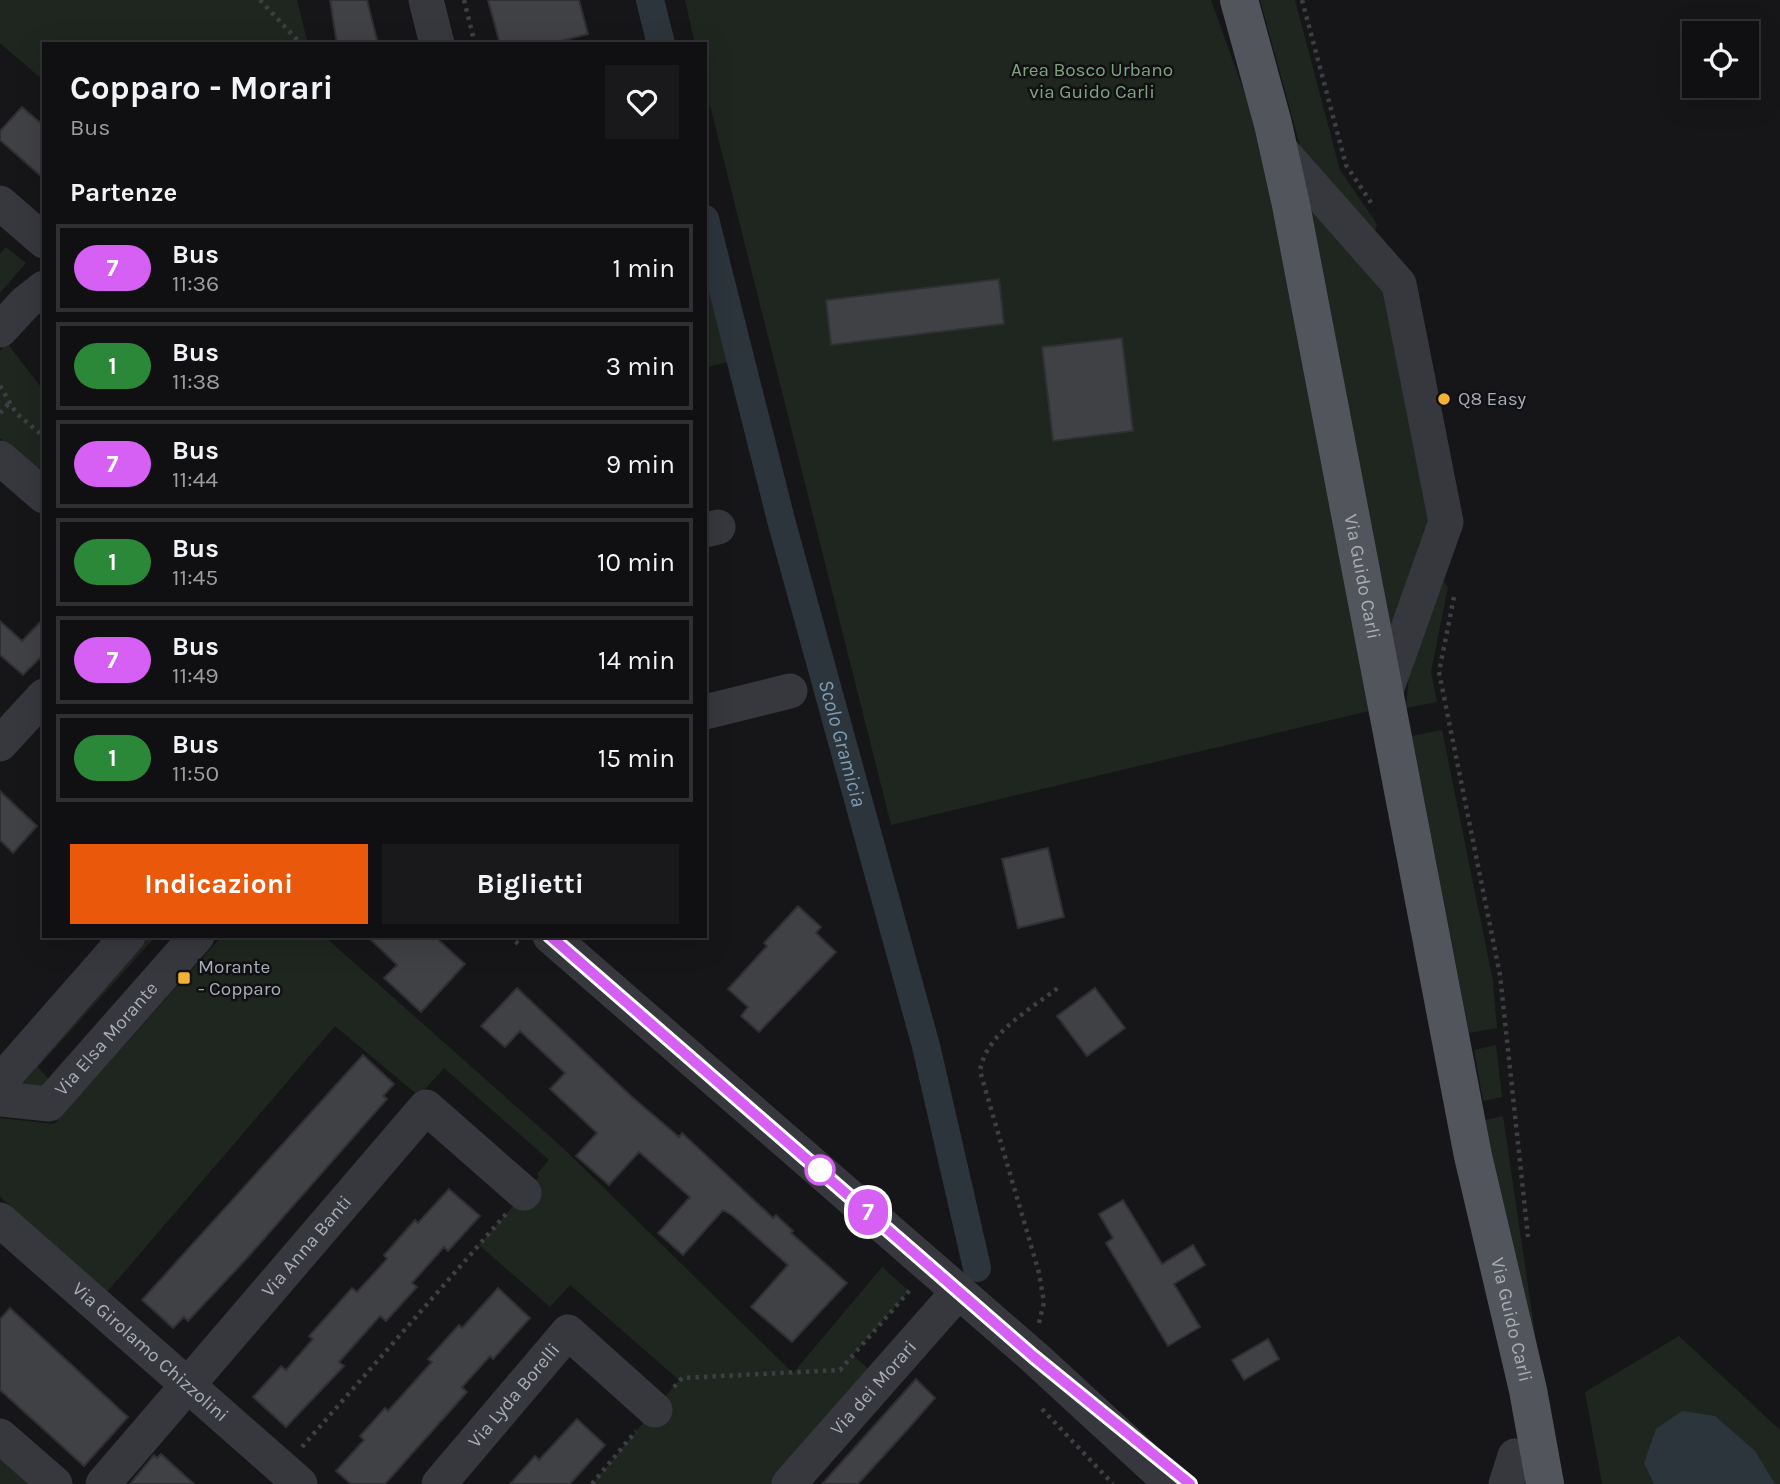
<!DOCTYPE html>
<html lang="it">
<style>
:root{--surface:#101012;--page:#19191b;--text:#f1f3f6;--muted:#9c9d9f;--line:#303032;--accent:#ea580c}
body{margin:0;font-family:Karla,sans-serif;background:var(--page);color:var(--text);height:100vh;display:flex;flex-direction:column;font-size:26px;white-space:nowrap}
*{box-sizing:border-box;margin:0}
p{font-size:23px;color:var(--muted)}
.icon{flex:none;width:38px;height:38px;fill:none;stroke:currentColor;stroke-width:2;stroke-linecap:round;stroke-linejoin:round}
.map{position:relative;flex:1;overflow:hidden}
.sheet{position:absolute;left:42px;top:42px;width:665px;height:896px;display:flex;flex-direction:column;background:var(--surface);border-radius:0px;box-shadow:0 7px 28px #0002,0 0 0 2px var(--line)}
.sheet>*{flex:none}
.badge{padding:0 14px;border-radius:23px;font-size:24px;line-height:46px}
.controls{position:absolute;left:1682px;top:21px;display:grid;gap:14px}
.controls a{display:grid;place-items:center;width:77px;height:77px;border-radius:0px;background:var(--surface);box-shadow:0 7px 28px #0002,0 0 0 2px var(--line);font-size:35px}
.map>.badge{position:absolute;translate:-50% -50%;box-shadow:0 0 0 4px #fff}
h2{padding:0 28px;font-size:26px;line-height:63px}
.round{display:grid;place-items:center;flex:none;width:74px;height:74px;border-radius:0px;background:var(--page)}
.summary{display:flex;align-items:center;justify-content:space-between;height:119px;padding:0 28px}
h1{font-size:33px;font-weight:700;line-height:52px}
.action{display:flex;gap:14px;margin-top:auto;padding:14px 28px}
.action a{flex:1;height:80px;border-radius:0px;background:var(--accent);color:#fff;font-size:28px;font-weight:700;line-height:80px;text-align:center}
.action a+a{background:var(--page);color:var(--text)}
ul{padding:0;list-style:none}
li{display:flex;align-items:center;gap:21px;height:88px;margin:0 14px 10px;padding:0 14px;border:4px solid var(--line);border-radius:0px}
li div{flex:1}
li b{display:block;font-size:26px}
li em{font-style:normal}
li .badge{min-width:77px;font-weight:700;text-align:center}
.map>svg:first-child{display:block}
.green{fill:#1e261f}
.water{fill:#2c353c}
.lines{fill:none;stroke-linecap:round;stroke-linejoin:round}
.canal{stroke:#2c353c;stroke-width:28}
.building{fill:#404145;stroke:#303034;stroke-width:2}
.path{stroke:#3d3f44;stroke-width:4.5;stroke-dasharray:3.5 5;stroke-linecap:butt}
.minor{stroke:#37383d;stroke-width:35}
.major{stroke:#53555c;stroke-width:38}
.line-casing{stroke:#fff;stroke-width:16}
.line{stroke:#d65ff4;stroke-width:10}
.poi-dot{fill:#f2b134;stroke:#111113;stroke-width:2.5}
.stop-dot{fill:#fff;stroke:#d65ff4;stroke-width:3.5}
.labels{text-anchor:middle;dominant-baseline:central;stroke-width:5;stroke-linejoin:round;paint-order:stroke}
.park-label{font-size:19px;fill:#7fa381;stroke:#111113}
.poi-label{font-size:19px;fill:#a8adb8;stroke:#111113;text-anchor:start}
.street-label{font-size:19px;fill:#a8adb8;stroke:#111113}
.water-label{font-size:21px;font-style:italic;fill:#7f9bb3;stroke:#111113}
</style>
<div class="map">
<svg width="1780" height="1484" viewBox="0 0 1780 1484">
<rect width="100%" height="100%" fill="#161618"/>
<path class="green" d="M0,0H297L307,40L305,44H44V81L0,43Z
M685,0H1211L1258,130L1369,711L891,825L705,86V44H695Z
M1260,0H1295L1340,170L1377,224L1372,242L1301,149Z
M1306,196L1387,284L1434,521L1391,637Z
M6,247L26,263L0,293V254Z
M705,259L731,361L705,368Z
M7,343L44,391V470L32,465L0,438V351Z
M1437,574L1448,587L1431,672L1437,702L1406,708L1410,664Z
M1442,730L1493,981L1497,1028L1469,1033L1412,736Z
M140,936H156L38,1067L51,1082L41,1091L9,1083Z
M222,936H324L563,1148L793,1373L882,1267L909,1291L853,1355L874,1374L777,1484H592L679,1380L570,1285L550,1307L479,1245L539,1177L537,1174L549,1160L444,1068L419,1096L335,1026L107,1292L0,1197V1118L54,1124Z
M1496,1045L1502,1097L1483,1101L1474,1050Z
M1503,1116L1555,1469L1485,1120Z
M1679,1336L1780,1430V1484H1602L1585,1392Z
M0,1450L38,1484H0Z"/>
<path class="water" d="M1682,1411L1715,1416L1755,1451L1775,1484H1654L1644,1463L1656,1429Z"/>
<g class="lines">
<g class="canal">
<path d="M650,0L661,44"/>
<path id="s1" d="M705,219L781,520L926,1046L977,1268"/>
</g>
</g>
<path class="building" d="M330,0H367L378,44H337Z
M488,0H579L588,34L549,44H500Z
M22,107L44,126V179L0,140V131Z
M999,279L1004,324L831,345L826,300Z
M1122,338L1133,431L1053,441L1042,347Z
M44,618V654L23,675L0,655V621L22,641Z
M0,791L37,826L13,853L0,840Z
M1048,848L1064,917L1018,928L1002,859Z
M798,906L821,927L816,933L836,952L759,1032L741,1016L748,1007L728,989L767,946L764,943Z
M367,936H434L465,964L421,1012L384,978L397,965Z
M517,988L631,1096L679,1137L682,1133L773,1218L776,1215L793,1231L791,1233L847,1283L792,1342L751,1307L788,1265L733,1216L723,1210L683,1255L658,1233L690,1197L639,1152L609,1185L576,1156L597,1133L550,1089L565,1073L520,1031L505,1047L481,1026Z
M1095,988L1125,1028L1087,1056L1057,1016Z
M363,1055L394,1084L383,1096L387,1099L249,1256L188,1321L184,1317L173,1328L142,1300Z
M449,1189L480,1216L448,1251L444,1247L412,1283L417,1287L386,1321L380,1316L339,1362L344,1366L286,1427L253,1397L281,1366L286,1370L313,1339L309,1336L352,1288L357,1292L387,1259L384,1255L400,1237L415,1220L418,1223Z
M1123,1200L1162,1264L1193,1245L1205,1265L1174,1284L1200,1327L1168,1346L1106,1243L1113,1238L1099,1214Z
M498,1288L530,1318L493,1359L490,1356L462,1387L467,1392L385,1484H351L336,1471L364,1440L360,1436L385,1408L388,1411L432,1362L428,1359L459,1325L462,1328Z
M10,1308L128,1417L84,1466L0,1390V1319Z
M1268,1339L1279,1359L1244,1380L1232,1360Z
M916,1379L935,1398L908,1429L858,1484H822Z
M577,1419L605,1445L570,1484H510L535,1456L539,1460Z
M161,1454L194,1484H130L154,1455L157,1458Z"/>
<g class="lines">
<path class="path" d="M260,0L301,44
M464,0L475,44
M1302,0L1346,165L1372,204
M0,386L16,413L44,437
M0,413L10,402
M1454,597L1439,672L1500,975L1528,1237
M509,936L522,947
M1039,1323L1044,1302L1039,1273L980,1071C986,1033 1030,1010 1059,987
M674,1387L682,1378L840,1370L911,1289
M1042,1409L1113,1484
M302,1447L506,1214
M592,1484L636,1431"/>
<g class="minor">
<path d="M426,0L437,44"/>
<path d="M1279,148L1399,284L1446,522L1385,693"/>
<path d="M0,203L44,241"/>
<path d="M0,330L25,303L44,288"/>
<path d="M0,458L44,496"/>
<path d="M705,530L718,527"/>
<path d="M705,712L790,691"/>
<path d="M0,744L44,696"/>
<path d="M550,936L1034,1357L1172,1484"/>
<path d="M0,1082L128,936"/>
<path id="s2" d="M0,1099L49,1104L197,936"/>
<path id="s3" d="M0,1220L300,1484"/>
<path d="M0,1436L55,1484"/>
<path id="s4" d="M103,1484L426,1107L524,1193"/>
<path id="s5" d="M439,1484L568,1332L655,1410"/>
<path id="s6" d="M789,1484L959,1291"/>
<path d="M1506,1484L1515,1456"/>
</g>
<path class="major" id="s7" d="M1239,0L1273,124L1291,205L1473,1156L1528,1390L1545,1484"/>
</g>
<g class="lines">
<defs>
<path id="line" d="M550,936L1034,1357L1190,1484"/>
</defs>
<use href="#line" class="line-casing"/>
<use href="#line" class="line"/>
</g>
<g class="poi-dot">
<circle cx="1444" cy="399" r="7"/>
<rect x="177" y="971" width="14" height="14" rx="3.5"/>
</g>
<circle class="stop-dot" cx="820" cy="1170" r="14"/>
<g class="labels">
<g class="park-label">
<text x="1092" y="70">Area Bosco Urbano<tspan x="1092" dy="22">via Guido Carli</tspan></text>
</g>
<g class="poi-label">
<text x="1458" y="399">Q8 Easy</text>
<text x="198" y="967">Morante<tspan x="198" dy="22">- Copparo</tspan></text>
</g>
<g class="street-label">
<text stroke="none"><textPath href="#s7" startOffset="590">Via Guido Carli</textPath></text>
<text stroke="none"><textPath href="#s2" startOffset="136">Via Elsa Morante</textPath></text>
<text stroke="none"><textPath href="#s4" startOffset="313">Via Anna Banti</textPath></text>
<text stroke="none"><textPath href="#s7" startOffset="1348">Via Guido Carli</textPath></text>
<text stroke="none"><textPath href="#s3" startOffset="200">Via Girolamo Chizzolini</textPath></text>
<text stroke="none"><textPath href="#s6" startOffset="128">Via dei Morari</textPath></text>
<text stroke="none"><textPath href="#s5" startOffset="116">Via Lyda Borelli</textPath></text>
</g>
<g class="water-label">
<text stroke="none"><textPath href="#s1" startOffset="542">Scolo Gramicia</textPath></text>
</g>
</g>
</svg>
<div class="controls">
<a><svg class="icon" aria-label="locate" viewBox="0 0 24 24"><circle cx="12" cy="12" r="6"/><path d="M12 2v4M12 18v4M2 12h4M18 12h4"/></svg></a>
</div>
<b class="badge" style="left:868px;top:1212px;background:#d65ff4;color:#fff">7</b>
<section class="sheet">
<div class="summary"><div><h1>Copparo - Morari</h1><p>Bus</p></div><a class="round"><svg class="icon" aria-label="heart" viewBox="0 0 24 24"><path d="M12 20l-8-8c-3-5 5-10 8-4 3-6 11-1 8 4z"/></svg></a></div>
<h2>Partenze</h2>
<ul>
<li><span class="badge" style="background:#d65ff4;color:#fff">7</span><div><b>Bus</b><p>11:36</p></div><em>1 min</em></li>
<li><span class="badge" style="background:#2c8839;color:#fff">1</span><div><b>Bus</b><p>11:38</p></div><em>3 min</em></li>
<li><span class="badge" style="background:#d65ff4;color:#fff">7</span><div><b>Bus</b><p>11:44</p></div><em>9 min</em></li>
<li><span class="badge" style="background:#2c8839;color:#fff">1</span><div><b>Bus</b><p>11:45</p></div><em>10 min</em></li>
<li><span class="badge" style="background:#d65ff4;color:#fff">7</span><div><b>Bus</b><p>11:49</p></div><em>14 min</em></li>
<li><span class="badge" style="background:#2c8839;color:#fff">1</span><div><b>Bus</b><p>11:50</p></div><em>15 min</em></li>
</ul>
<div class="action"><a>Indicazioni</a><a>Biglietti</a></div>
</section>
</div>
